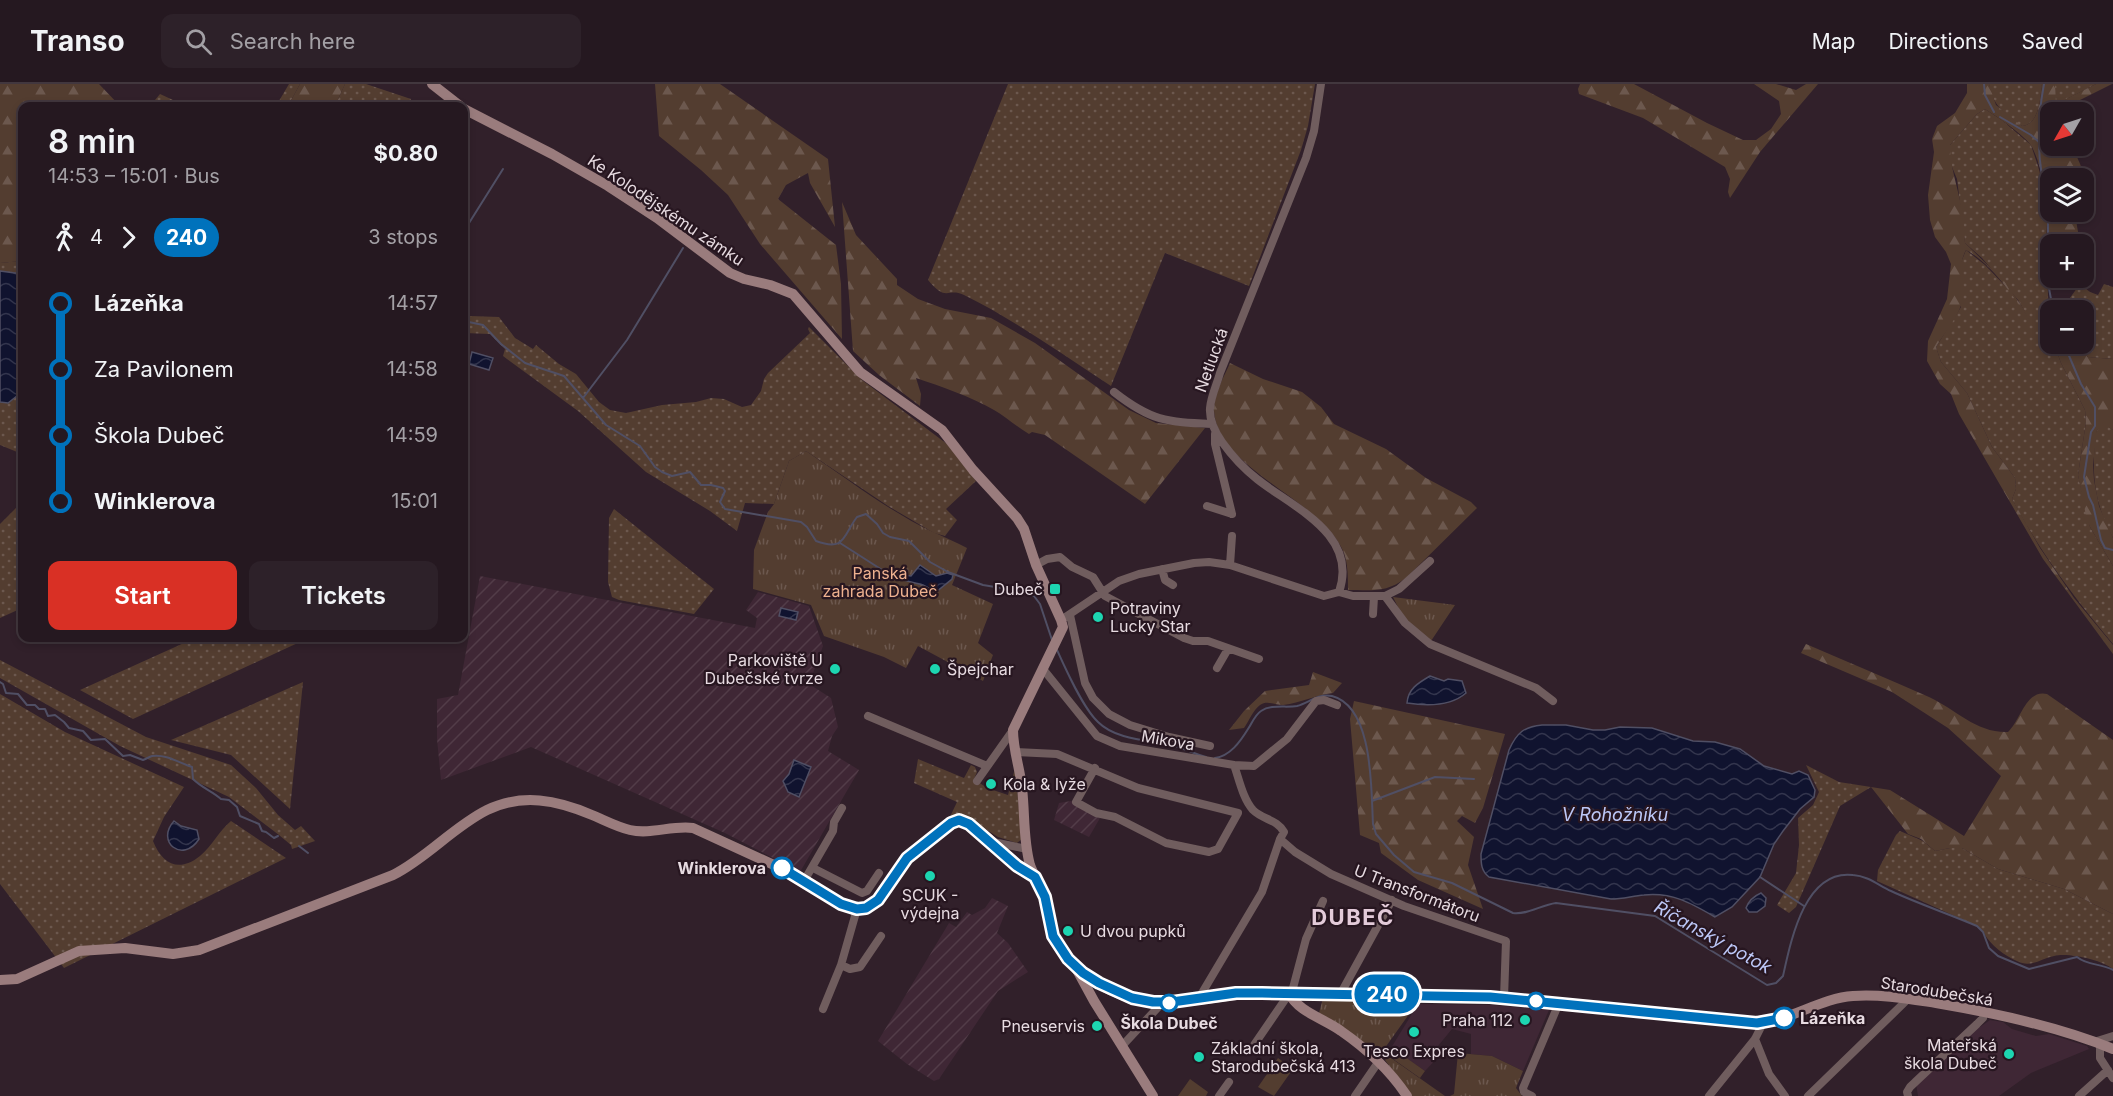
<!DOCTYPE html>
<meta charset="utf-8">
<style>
:root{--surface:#251820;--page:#2d2129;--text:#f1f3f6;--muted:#a3a0a5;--line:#42373e;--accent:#d93025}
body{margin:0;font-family:Inter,sans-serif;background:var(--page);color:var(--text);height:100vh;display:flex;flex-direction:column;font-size:22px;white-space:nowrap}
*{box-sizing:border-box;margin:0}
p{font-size:20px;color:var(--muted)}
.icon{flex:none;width:33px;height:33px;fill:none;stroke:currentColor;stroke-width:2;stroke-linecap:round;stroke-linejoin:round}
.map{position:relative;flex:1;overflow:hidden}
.sheet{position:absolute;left:18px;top:18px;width:450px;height:540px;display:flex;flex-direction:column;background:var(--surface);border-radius:12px;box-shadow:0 3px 9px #0003,0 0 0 2px var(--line)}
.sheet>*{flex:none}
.badge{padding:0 12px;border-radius:20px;font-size:21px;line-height:39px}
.needle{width:39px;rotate:231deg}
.controls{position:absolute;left:2040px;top:18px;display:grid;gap:12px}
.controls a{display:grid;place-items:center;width:54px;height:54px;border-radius:12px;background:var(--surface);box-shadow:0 3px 9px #0003,0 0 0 2px var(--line);font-size:30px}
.map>.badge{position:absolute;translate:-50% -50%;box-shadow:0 0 0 3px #fff}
.legs{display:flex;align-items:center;gap:9px;height:66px;padding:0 30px;font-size:20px}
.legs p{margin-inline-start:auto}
.headline{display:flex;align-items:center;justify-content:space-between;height:102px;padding:0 30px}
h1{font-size:33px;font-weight:600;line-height:45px}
.primary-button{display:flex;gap:12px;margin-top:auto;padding:12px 30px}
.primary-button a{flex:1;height:69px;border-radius:12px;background:var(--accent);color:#fff;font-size:24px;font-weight:600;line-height:69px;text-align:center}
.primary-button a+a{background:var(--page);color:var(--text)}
ul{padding:0 30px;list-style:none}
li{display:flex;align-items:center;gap:21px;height:66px;font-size:22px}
li i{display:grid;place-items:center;width:9px;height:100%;margin:0 8px;background:currentColor}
li i::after{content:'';width:15px;height:15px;margin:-8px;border:4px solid;border-radius:50%;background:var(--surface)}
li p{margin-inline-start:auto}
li:first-child i{background:linear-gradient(#0000 50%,currentColor 0)}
li:last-child i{background:linear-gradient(currentColor 50%,#0000 0)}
header{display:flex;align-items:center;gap:36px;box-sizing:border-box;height:84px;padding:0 30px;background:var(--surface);border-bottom:2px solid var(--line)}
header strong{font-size:28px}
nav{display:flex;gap:33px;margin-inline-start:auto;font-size:21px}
.search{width:420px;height:54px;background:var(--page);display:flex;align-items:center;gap:15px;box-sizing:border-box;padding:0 21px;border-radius:12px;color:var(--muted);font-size:22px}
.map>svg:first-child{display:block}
.built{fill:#3f2735}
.industrial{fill:url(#industrial-furrows)}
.grass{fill:url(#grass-dots)}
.forest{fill:url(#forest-firs)}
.park{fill:url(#park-tufts)}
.garden{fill:#533d30}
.water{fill:url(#water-waves);stroke:#504f64;stroke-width:1.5}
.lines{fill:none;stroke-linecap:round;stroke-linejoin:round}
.stream{stroke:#504f64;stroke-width:2}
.street{stroke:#705d5e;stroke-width:8}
.secondary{stroke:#9a7c7d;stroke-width:10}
.line-1-casing{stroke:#fff;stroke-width:14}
.line-1{stroke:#0072bc;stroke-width:9}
.poi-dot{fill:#1dd5b1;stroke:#271620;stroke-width:2}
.stop-1-dot{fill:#fff;stroke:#0072bc;stroke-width:3}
.labels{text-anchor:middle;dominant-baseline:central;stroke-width:4.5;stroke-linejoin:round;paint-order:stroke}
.street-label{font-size:16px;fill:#e7dbe1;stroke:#271620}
.park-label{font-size:16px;fill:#eeb18f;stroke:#271620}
.poi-label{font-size:16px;fill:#e7dbe1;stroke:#271620;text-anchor:end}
.stop-label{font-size:16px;font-weight:bold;fill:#e7dbe1;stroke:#271620;text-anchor:end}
.water-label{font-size:18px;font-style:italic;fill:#bcc7f7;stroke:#271620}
.district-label{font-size:22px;font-weight:bold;letter-spacing:1.5px;fill:#e3cbd9;stroke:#271620}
</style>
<header>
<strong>Transo</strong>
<div class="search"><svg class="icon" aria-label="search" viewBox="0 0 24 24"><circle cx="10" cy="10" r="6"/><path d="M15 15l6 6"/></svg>Search here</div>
<nav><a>Map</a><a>Directions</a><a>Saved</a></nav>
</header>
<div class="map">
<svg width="2113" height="1012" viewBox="0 0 2113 1012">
<defs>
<pattern id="industrial-furrows" width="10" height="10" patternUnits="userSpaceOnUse" patternTransform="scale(1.5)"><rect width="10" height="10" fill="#3f2735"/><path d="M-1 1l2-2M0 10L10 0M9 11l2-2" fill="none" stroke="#523c48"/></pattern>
<pattern id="grass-dots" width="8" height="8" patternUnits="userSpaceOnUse" patternTransform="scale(1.5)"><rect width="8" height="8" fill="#533d30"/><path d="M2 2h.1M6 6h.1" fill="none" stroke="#6c584e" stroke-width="1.8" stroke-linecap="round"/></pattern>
<pattern id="forest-firs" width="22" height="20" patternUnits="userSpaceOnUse" patternTransform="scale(1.5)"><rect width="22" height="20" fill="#533d30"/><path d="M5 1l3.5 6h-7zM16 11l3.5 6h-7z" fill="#6c584e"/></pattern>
<pattern id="park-tufts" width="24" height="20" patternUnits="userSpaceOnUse" patternTransform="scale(1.5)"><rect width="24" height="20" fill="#533d30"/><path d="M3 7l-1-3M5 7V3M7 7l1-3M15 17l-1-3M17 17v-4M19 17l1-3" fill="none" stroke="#6c584e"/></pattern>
<pattern id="water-waves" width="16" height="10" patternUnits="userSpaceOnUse" patternTransform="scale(1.5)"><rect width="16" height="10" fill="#10132f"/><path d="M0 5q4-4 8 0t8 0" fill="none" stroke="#33354d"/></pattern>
</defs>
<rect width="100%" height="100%" fill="#31202a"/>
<path class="built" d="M1418,920L1493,921L1549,926L1523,987L1492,972L1471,970V950L1452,945L1438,962L1444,967L1425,987L1391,964Z
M1990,936L2003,938L2012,945L2036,952L2049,950L2087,962L2089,965L2031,989L1999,1012H1918L1916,1000L1912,995L1975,937L1980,943Z"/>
<path class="industrial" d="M480,492L755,544L757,534L746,526L758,508L809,522L823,562L809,600L831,614L838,643L832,652L828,667L859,686L800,788L725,749L531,663L441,696L437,655V615L458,611Z
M1071,717L1100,734L1089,753L1054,736L1059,719Z
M992,814L1008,822L997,849L1008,859L1028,888L998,907L939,995L934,997L907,980L878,957L949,839L956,843L967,828L972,831L985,824Z"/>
<path class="grass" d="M289,0H300L288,22H276Z
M345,0H366L411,15L407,22H335Z
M1008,0H1315L1308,42L1301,66L1249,202L1165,169L1111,302C1063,271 1015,236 964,211C947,203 947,219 928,196Z
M1989,0H2042C2040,14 2040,40 2022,42C2005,29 1993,23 1989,0Z
M2055,0H2096L2055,21Z
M160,10L173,16L180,22H150Z
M1985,25L2003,37L2031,61L2038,82L2048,120L2046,160L2050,260H2054L2061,279L2085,326L2086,338L2078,391L2090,443L2113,482V560C2075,515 2040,468 2012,415L2016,405L2015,394L1992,363L1967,309L1941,278L1936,263L1961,223L1960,181L1966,166L1985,181L2011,208L2030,236L2018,216L1982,174L1965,159L1957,95L1950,78V61L1977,30Z
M22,177V190L0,187V179Z
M2080,200L2090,208L2098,211L2104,200L2113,203V275L2088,273L2070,260H2084V226H2067V218Z
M464,230L470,232L499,233L515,254L533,265L536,261L559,280L576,290L599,318L610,326L626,329L662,321L696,318L711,314L724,315L742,323L751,321L761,307L764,295L768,289L810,249L808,245L809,243L862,296L947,360L976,397L946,425L957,436L945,452L934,449L888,422L806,367L789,377L774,420L745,419L737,447L710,427L646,388L578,327L503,272L505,265L490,250L464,249Z
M22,308V370L0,361V318L8,319Z
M2102,343H2109L2113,346V454C2094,419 2091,389 2096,349L2097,346Z
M22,418V524L0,534V440Z
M614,425L714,505L694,530L619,516L612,513L608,498L609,434Z
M195,554H302V557L133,635L80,606Z
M0,576L146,653L231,681L256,704L278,731L295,746L301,742L315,757L292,765L291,761L279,751L229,713L120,662L0,594Z
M303,598L290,725L231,671L171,656Z
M0,610L65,648L184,703L164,733L153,757C162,780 179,789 200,772C212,762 219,747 231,737L286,774L64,884L0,800Z
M918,675L964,694L971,681L975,683L977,688L974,695L987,704L1008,711L1015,684L1022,755L1017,759L998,753L965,732L948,737L957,718L914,699Z
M1806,681L1839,698L1871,703L1840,722L1796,823L1789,829L1777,821L1796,789L1799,761L1798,734L1813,721L1819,708Z
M1900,747L1923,757L1935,767L1950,764H1962L1998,785L2064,805L2113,830V885C2102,876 2068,868 2054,872C2043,874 2034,882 2022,879C2010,875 1995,865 1987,854C1984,850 1984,847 1979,843L1877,797L1878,786L1896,751Z"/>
<path class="forest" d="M0,0H99L120,22H22V177L0,179Z
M300,0H345L335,22H288Z
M655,0H720L828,75L835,143L810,99L808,89L786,101L778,115L836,161L841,200L842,255L760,160L728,111L701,86L659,52Z
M1580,0H1634L1707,39L1743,56H1756L1771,45L1781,30L1779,17L1754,0H1776L1796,6L1806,0H1818L1760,68L1730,114L1728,108L1730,95L1725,83L1643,34L1579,10L1578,5Z
M1967,0H1989L1996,21L2022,42C2040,40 2040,14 2042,0H2055L2056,20L2096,0H2112L2078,17C2073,29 2062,28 2050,28V62H2072C2081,82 2093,104 2084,126V94H2050V128H2083L2076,136L2080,160H2050V186L2047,182C2046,162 2048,142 2048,122C2047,107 2039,76 2032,63C2026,52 1996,32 1985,25L1977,30L1950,61C1950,83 1958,104 1962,126C1964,137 1964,148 1965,159L2005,198L2030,234V237C2015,214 1991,179 1966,166C1956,185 1966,194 1963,213C1961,230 1945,248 1936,263L1941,278L1967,309L1992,363L2015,394L2016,405L2012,415L2040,464L2074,514L2113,561V570L2043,475L1959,330L1951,310L1940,300L1927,277L1928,257L1947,215L1951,180L1946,168L1935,153L1930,136L1928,111L1934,68L1932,55L1937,42L1955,29L1967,9Z
M842,118L856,151L897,195V201L918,215L945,225L991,234L1035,259L1129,326L1156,339L1205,344L1145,420L1045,351L1032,348L1029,350C1017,343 1006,333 994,326C972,313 940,302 916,294L921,310L920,322L879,291L853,267Z
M2054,260H2070L2088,273L2113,275V346L2108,343L2097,346L2093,381L2094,396L2099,422L2113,454V482L2090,443L2086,432L2078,391L2086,338L2085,326L2061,279Z
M1230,279L1263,295L1302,308L1321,323L1334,340L1386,365L1426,394L1471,418L1477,424L1406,494C1386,509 1372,506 1348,506C1348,493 1348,481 1344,469C1322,415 1218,386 1214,327C1213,311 1224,293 1230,279Z
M1806,560C1847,578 1889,595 1929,613C1957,626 1976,649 2008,648C2021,636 2026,605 2047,610L2113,656V830L2064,805L1998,785L1962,764H1950L1935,767L1921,755L1908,750L1871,703L1890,706L1964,752L2001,692L1948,644L1892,608L1801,569Z
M1313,588L1342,599L1333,609C1315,611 1301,619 1283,621C1275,621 1267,616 1260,621C1253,626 1249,637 1244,644L1229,646L1244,627L1265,607L1309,601Z
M1354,617L1505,650L1483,724L1475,739L1462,732L1457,737L1474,753L1468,781L1483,825L1418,796L1381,769L1379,759L1360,751L1350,635Z"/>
<path class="park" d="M806,367C846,394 890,428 933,448C944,453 956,458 967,464L952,501L993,520L978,559L993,571L983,597L918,562L906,584L884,573L824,552L811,521L753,505L754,466L768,428L774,420L789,377Z
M1393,513L1455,521L1431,557L1403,533Z
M1323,914L1411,915L1412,926L1382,968L1377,970L1319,929Z
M1458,969L1492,972L1523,987L1516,1004L1522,1012H1450L1454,1010Z
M1386,974H1391L1445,1012H1412L1385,976Z"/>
<path class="garden" d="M1398,968L1425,987L1420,994L1393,975Z
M1278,974L1293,985L1274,1012L1258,1003Z
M1190,995L1208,1008L1206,1012H1178Z"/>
<path class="water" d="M0,187L22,190V308L8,319L0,318Z
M472,268L493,274L489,286L469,280Z
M920,481L936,492L947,489L953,491L952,495L936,508L923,501L903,496V491L911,492Z
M781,524L798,528L796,536L779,532Z
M1430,592L1444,597L1448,595L1462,597L1466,609C1451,622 1426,622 1407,619C1408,605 1418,599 1430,592Z
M1542,641H1566L1593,646H1605L1620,643L1652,644L1693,657L1715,658L1740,665L1764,682L1792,690L1799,687L1808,691L1815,706L1814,713L1800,725L1783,747L1774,760L1760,793L1732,823L1715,833C1691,819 1672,808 1644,811C1632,812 1623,815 1611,815L1489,793C1481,787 1481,779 1481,770L1509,666C1517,648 1524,643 1542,641Z
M794,676L811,683L799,713L788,708L783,697L789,690Z
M174,737L181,742L197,746L199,755C183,780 155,758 174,737Z
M1761,809L1766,814L1765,822L1757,828H1749L1746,824C1749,816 1754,812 1761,809Z"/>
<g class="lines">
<path class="stream" d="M1984,0L1985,11L1994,28
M2044,0C2037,37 2036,80 2048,116V199L2053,226
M2000,33L2031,51L2040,59
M464,147L503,85
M464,237L483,241L501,260L525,279L564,292L606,341L640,362L655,383L662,388L672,392L690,388L701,401H711L723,404L725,407L720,418L725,425L801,438L807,443L816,457C846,468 843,451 857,433L866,430L877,440L883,449L890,453L909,457L930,478L948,488L983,501L1020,507L1034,512L1040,520L1052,556
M2064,260L2081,300L2095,323V342L2091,348L2084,393L2089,413L2093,421L2101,456L2105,464L2113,466
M583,314L627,256L683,164
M840,459L890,491L906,494
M1057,566C1066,586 1083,624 1098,638C1116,656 1148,656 1172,661C1184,664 1194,670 1206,673
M0,598L3,600L6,609L18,610L27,621H35L39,625H45L48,632L55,631L64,638L69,644L83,647L91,656L105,655L123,672L130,671L143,676C146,675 149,673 152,672C167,670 179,679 192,683L193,695C202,704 212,707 221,715L229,716L237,723L240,732L259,740L262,747L266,748L274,754L278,752
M1215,674C1230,672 1240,658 1248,645C1252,639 1255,631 1261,627C1271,620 1286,624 1297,622C1309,619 1318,609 1332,612C1374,623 1371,707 1373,740L1376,750L1394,771L1414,788L1452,799L1513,829C1527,831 1541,821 1556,819L1655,832L1767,901L1776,899L1783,892C1791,856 1805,785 1853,791C1868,792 1878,801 1891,807C1919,820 1949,830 1977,842L1983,848L1989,864L1998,872L2029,885L2077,873C2088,882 2101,879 2113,886
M1372,717L1435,693L1474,695
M299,762L308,769
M1760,793L1804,822"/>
<path class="street" d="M1321,0L1314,47L1306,74L1220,289C1217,300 1211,312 1210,324C1209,337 1215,348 1222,358C1232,372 1243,384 1257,395C1292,423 1359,450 1339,508
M1114,308C1151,337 1166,338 1212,340
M1215,350V360L1232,430
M1207,422L1232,430
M1036,481L1047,475L1060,473L1072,483L1093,493L1105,512L1184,554L1193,557H1208L1259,575
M1230,481L1232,452
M1162,485L1165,496L1173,501
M1385,512L1405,539L1430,560L1536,604L1553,617
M1373,530L1374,513
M1070,531L1085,599L1093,614L1109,630L1130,641L1169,653L1210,662
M1061,536L1119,497L1139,490L1194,479L1209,478L1230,481L1324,512L1339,508L1353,512H1385L1399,505L1430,477
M1217,584L1228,565
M1043,585L1097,652L1120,662L1234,681C1239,695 1243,715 1253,726C1263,736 1277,735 1284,748L1280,755L1295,768L1331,790L1404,822L1506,857L1504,914
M868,632L987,682
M1015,668L1057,670L1138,704L1238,729L1218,765L1209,768L1166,759L1115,733L1096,729L1076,718L1095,684
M1234,681L1254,682L1287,655L1316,617L1324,616L1337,621
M977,697L1013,646
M993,758L1027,765
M813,784L862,809L867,807L879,789
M804,797L833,747L834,738L842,724
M841,881L850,885L860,883L881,852
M1341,909L1392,816
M1199,914L1262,808L1280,755
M823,925L841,881L857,825
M1755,955L1769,990L1785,1012
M2094,958L2113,952
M2100,960V974L2113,994
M1254,961L1293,904L1306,855L1323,817
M1122,962L1162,919
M1219,1012L1229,998
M1355,1012L1379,977
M1532,1012L1524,1008L1523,1004L1559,919
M1709,1012L1755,955L1763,939
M1808,1012L1908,915
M1908,1012L1907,1008L1910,1003L1977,940L1983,934L1984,928
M2079,1012L2108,986"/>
<path class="secondary" d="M432,0L460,22
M464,25L552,70L608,102L657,134L730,189L744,195L770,201L793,210L860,288L942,346L973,386L1017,434L1024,445L1036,481L1061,536L1063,543L1013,646C1013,666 1020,684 1022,704C1025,729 1023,756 1030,781C1034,792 1041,803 1045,814C1049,826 1048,838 1052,850C1064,881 1104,908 1135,915C1177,924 1220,910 1262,909L1490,913L1757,939C1791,937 1820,914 1853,912C1881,910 1909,915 1936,919C1995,929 2057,942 2113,965
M1076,884L1094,917L1153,1012
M0,896L17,895L79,867L125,864L173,870L199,866L393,791C427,774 453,743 487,726C522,709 557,716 592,731C604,736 617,743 630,746C651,751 672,741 693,744L787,787L841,820L857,825L866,824L874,819L907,774L951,739C955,737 959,735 964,737C989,748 1008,780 1035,793
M1289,909C1298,928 1325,935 1341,947C1367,965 1389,985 1407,1012"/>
</g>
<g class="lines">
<defs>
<path id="line-1" d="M782,784L841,820L857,825L866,824L878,816L907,774L951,739L959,736L969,740L1017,782L1035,793L1045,813L1053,852L1068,875L1083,889L1099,899L1132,914L1153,918H1172L1236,909H1262L1490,913L1757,939L1784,934"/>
</defs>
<use href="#line-1" class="line-1-casing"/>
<use href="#line-1" class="line-1"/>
</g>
<g class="poi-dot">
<rect x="1049" y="499" width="12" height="12" rx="3"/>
<circle cx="1098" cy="533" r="6"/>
<circle cx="835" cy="585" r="6"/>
<circle cx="935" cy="585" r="6"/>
<circle cx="991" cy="700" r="6"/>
<circle cx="930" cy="792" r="6"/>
<circle cx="1068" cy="847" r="6"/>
<circle cx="1525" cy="936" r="6"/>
<circle cx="1097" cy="942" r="6"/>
<circle cx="1414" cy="948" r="6"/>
<circle cx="2009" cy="970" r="6"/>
<circle cx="1199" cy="973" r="6"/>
</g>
<g class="stop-1-dot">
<circle cx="782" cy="784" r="10"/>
<circle cx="1536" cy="917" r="8"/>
<circle cx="1169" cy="919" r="8"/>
<circle cx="1784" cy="934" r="10"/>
</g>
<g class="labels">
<g class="street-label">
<text transform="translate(666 126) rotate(34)">Ke Kolodějskému zámku</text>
<text transform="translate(1211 276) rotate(-70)">Netlucká</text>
<text transform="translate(1168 656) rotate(10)">Mikova</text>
<text transform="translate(1417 809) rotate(21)">U Transformátoru</text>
<text transform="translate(1937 907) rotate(9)">Starodubečská</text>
</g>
<g class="park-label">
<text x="880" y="489">Panská<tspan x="880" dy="18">zahrada Dubeč</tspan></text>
</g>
<g class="poi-label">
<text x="1043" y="505">Dubeč</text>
<text x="1110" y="524" text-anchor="start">Potraviny<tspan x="1110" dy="18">Lucky Star</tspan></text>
<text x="823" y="576">Parkoviště U<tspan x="823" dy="18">Dubečské tvrze</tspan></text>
<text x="947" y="585" text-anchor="start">Špejchar</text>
<text x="1003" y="700" text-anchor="start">Kola &amp; lyže</text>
<text x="930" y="811" text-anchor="middle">SCUK -<tspan x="930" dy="18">výdejna</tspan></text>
<text x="1080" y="847" text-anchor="start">U dvou pupků</text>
<text x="1513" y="936">Praha 112</text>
<text x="1085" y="942">Pneuservis</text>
<text x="1997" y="961">Mateřská<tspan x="1997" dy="18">škola Dubeč</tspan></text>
<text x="1211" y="964" text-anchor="start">Základní škola,<tspan x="1211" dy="18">Starodubečská 413</tspan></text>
<text x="1414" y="967" text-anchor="middle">Tesco Expres</text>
</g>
<g class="stop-label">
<text x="766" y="784">Winklerova</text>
<text x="1800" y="934" text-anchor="start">Lázeňka</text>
<text x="1169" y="939" text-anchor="middle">Škola Dubeč</text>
</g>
<g class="water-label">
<text x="1615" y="730">V Rohožníku</text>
<text transform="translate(1713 853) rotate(29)">Říčanský potok</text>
</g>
<g class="district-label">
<text x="1353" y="833">DUBEČ</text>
</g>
</g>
</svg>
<div class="controls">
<a><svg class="needle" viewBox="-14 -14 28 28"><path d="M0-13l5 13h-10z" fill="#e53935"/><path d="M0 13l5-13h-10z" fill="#a3a0a5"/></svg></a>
<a><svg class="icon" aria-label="layers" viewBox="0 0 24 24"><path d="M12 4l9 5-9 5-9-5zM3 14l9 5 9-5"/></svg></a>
<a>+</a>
<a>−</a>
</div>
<b class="badge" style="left:1387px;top:910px;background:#0072bc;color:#fff">240</b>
<section class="sheet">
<div class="headline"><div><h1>8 min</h1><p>14:53 – 15:01 · Bus</p></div><b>$0.80</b></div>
<div class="legs"><svg class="icon" aria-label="walk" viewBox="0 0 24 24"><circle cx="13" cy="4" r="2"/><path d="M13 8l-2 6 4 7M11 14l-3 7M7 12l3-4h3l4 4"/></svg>4<svg class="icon" aria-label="forward" viewBox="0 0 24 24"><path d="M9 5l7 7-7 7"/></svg><b class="badge" style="background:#0072bc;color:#fff">240</b><p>3 stops</p></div>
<ul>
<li><i style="color:#0072bc"></i><b>Lázeňka</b><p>14:57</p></li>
<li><i style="color:#0072bc"></i><span>Za Pavilonem</span><p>14:58</p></li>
<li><i style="color:#0072bc"></i><span>Škola Dubeč</span><p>14:59</p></li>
<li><i style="color:#0072bc"></i><b>Winklerova</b><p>15:01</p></li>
</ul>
<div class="primary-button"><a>Start</a><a>Tickets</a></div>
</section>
</div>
